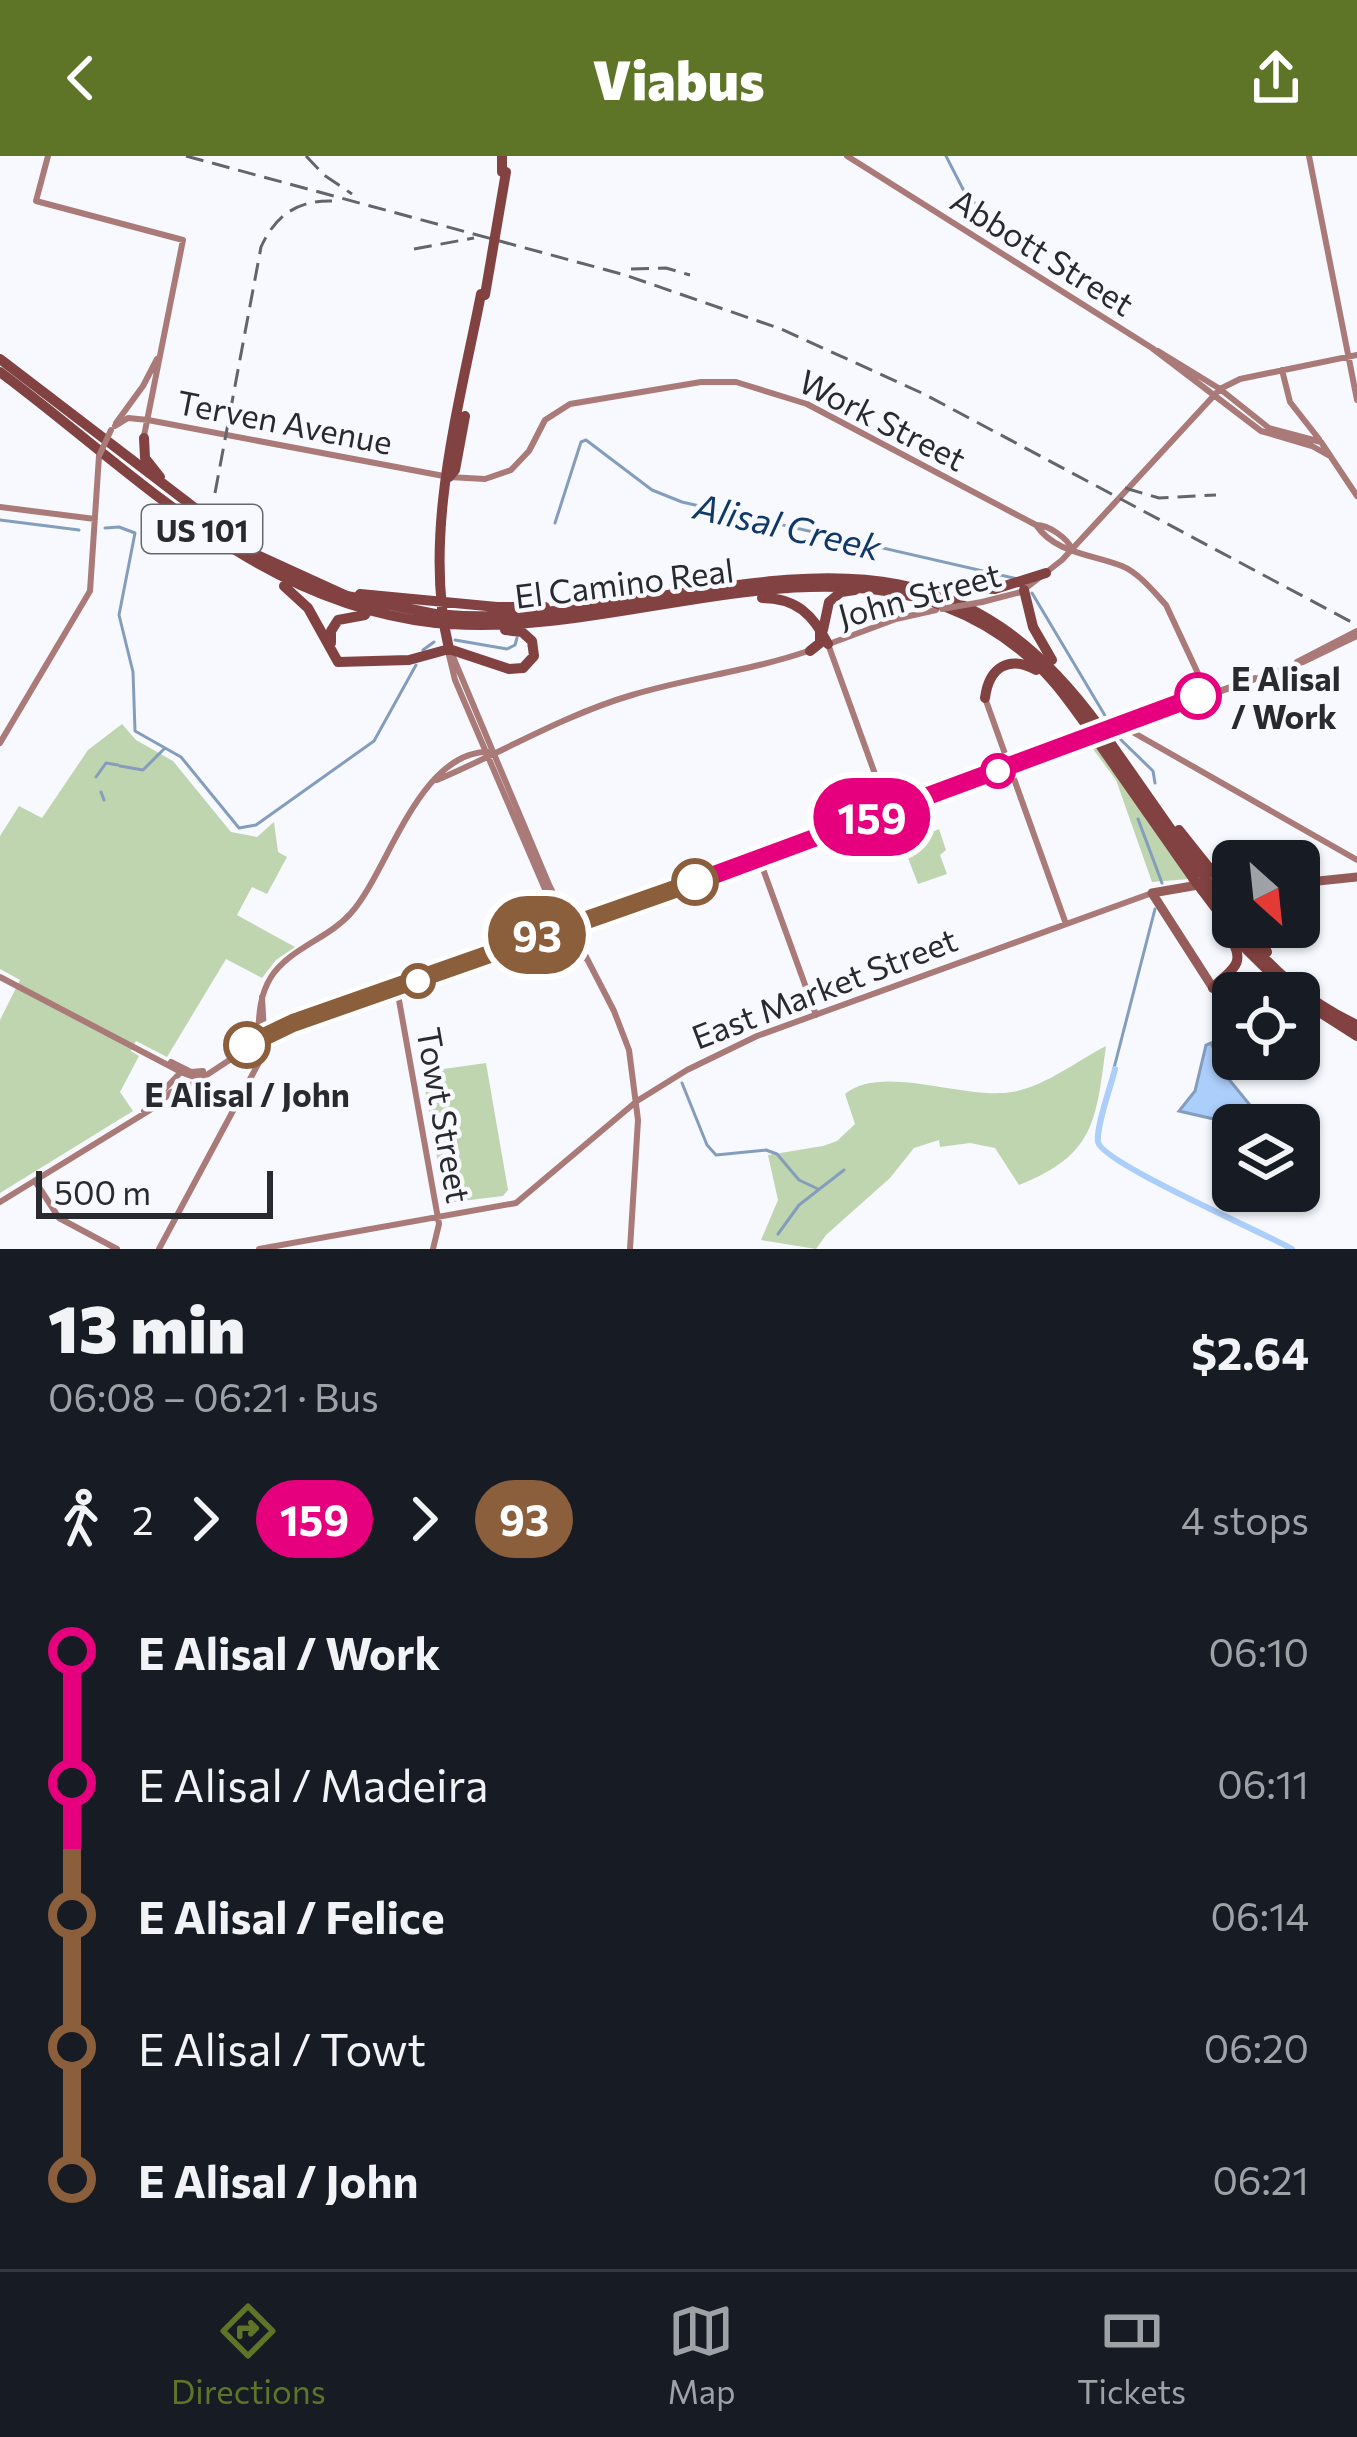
<!DOCTYPE html>
<meta charset="utf-8">
<style>
:root{--surface:#171b24;--page:#242831;--text:#f1f3f6;--muted:#9ea1a6;--line:#363941;--accent:#5e7527}
body{margin:0;font-family:Commissioner,sans-serif;background:var(--page);color:var(--text);height:100vh;display:flex;flex-direction:column;font-size:45px;white-space:nowrap}
*{box-sizing:border-box;margin:0}
p{font-size:39px;color:var(--muted)}
.icon{flex:none;width:66px;height:66px;fill:none;stroke:currentColor;stroke-width:2;stroke-linecap:round;stroke-linejoin:round}
.map{position:relative;height:1093px;overflow:hidden}
.details{display:flex;flex-direction:column;background:var(--surface);flex:1}
.details>*{flex:none}
.badge{padding:0 24px;border-radius:39px;font-size:42px;line-height:78px}
.needle{width:78px;rotate:153deg}
.controls{position:absolute;left:1212px;top:684px;display:grid;gap:24px}
.controls a{display:grid;place-items:center;width:108px;height:108px;border-radius:18px;background:var(--surface);box-shadow:0 3px 9px #0004;font-size:60px}
.scale{position:absolute;left:36px;bottom:30px;width:237px;box-sizing:border-box;padding-left:12px;border:6px solid #282a2e;border-top:0;font-size:33px;line-height:42px;white-space:nowrap;color:#282a2e;-webkit-text-stroke:9px #f7f9fe;paint-order:stroke}
.map>.badge{position:absolute;translate:-50% -50%;box-shadow:0 0 0 6px #fff}
.legs{display:flex;align-items:center;gap:18px;height:132px;padding:0 48px;font-size:39px}
.legs p{margin-inline-start:auto}
.summary{display:flex;align-items:center;justify-content:space-between;height:204px;padding:0 48px}
h1{font-size:66px;font-weight:800;line-height:90px}
ul{padding:0 48px;list-style:none}
li{display:flex;align-items:center;gap:42px;height:132px;font-size:45px}
li i{display:grid;place-items:center;width:18px;height:100%;margin:0 15px;background:currentColor}
li i::after{content:'';width:30px;height:30px;margin:-15px;border:9px solid;border-radius:50%;background:var(--surface)}
li p{margin-inline-start:auto}
li:first-child i{background:linear-gradient(#0000 50%,currentColor 0)}
li:last-child i{background:linear-gradient(currentColor 50%,#0000 0)}
header{display:flex;justify-content:space-between;align-items:center;height:156px;padding:0 48px;background:var(--accent);color:#fff;font-size:54px;font-weight:800}
.tabs{display:flex;justify-content:space-around;align-items:center;height:168px;border-top:3px solid var(--line);background:var(--surface);font-size:33px;color:var(--muted)}
.tabs a{display:grid;justify-items:center;gap:6px}
.tabs .current{color:var(--accent)}
.map>svg:first-child{display:block}
.green{fill:#bfd5af}
.water{fill:#accefa;stroke:#849dbd;stroke-width:3}
.lines{fill:none;stroke-linecap:round;stroke-linejoin:round}
.stream{stroke:#849dbd;stroke-width:3}
.canal{stroke:#accefa;stroke-width:6}
.secondary{stroke:#aa7a78;stroke-width:6}
.primary{stroke:#955c5a;stroke-width:9}
.highway{stroke:#824241;stroke-width:10}
.rail{stroke:#636569;stroke-width:3;stroke-dasharray:18 9;stroke-linecap:butt}
.secondary-bridge{stroke:#aa7a78;stroke-width:6}
.highway-bridge{stroke:#824241;stroke-width:10}
.line-1-casing{stroke:#fff;stroke-width:27}
.line-2-casing{stroke:#fff;stroke-width:27}
.line-1{stroke:#e6007e;stroke-width:18}
.line-2{stroke:#8b5e3c;stroke-width:18}
.stop-1-dot{fill:#fff;stroke:#e6007e;stroke-width:6}
.stop-2-dot{fill:#fff;stroke:#8b5e3c;stroke-width:6}
.labels{text-anchor:middle;dominant-baseline:central;stroke-width:9;stroke-linejoin:round;paint-order:stroke}
.shield{fill:#f7f9fe;stroke:#66686c;stroke-width:3}
.shield-label{font-size:30px;font-weight:bold;fill:#282a2e}
.street-label{font-size:33px;fill:#282a2e;stroke:#f7f9fe}
.stop-label{font-size:33px;font-weight:bold;fill:#282a2e;stroke:#f7f9fe;text-anchor:start}
.water-label{font-size:36px;font-style:italic;fill:#0f3969;stroke:#f7f9fe}
</style>
<header><svg class="icon" aria-label="back" viewBox="0 0 24 24"><path d="M15 5l-7 7 7 7"/></svg>Viabus<svg class="icon" aria-label="share" viewBox="0 0 24 24"><path d="M12 15V3M7 8l5-5 5 5M5 13v7h14v-7"/></svg></header>
<div class="map">
<svg width="1357" height="1093" viewBox="0 0 1357 1093">
<rect width="100%" height="100%" fill="#f7f9fe"/>
<path class="green" d="M122,568L136,584L173,605L231,676L257,681L274,666L278,696L287,701L267,738L252,731L237,759L295,791L276,804L262,822L226,803L167,901L136,885L131,895L139,900L120,936L133,955L0,1037V864L20,824L0,813V680L19,650L42,662L88,594Z
M1095,587L1189,723L1152,726L1116,624L1093,593Z
M939,673L946,694L940,699L947,718L918,728L903,689Z
M1106,890C1096,965 1095,999 1019,1029L995,992L970,987L940,991L939,984L914,992L890,1022L826,1079L816,1093L761,1084L778,1044L768,999L823,990L837,985L855,968L845,938C881,907 964,944 1012,936C1044,931 1077,905 1106,890Z
M486,907L508,1034L503,1040L445,1047L425,933L429,915Z"/>
<path class="water" d="M1211,887L1227,921L1254,954L1257,963L1252,968L1233,969L1232,972L1218,964L1179,955L1195,935L1206,889Z"/>
<g class="lines">
<path class="stream" d="M946,0L966,39L994,65
M0,364L79,374
M555,367L581,286L586,284L652,334L682,346L1018,423
M105,372L119,371L135,377L119,459L133,516L135,575L181,601L239,672L256,669L374,585L416,509
M533,437L536,432
M1032,437L1110,568
M455,484L507,493L515,489L517,482
M423,494L434,486
M1116,579L1153,615L1155,627
M120,610L143,614L165,592
M96,621L106,607L118,609
M101,636L104,644
M1138,663L1162,727
M1114,912L1155,753
M682,927L707,989L716,999L766,994L777,998L799,1024L818,1033
M778,1078L799,1049L844,1014"/>
<path class="canal" d="M1115,913C1111,930 1096,970 1098,986C1102,1007 1265,1077 1292,1093"/>
<path class="secondary" d="M48,0L36,45L183,84L144,280
M847,0L1152,192L1261,275L1312,290L1328,299
M1309,0L1357,244
M1158,195L1220,233L1269,272L1321,286L1357,340
M1282,214L1290,246L1319,283
M116,267L143,230L157,203
M115,270L128,262L148,264L449,321L485,323L511,314L529,295L545,264L570,248L701,226H736L807,248L1036,369C1049,369 1067,382 1072,393
M0,351L95,363
M1036,369C1056,398 1092,398 1122,410C1139,417 1154,436 1166,449L1209,541
M982,446L1021,436L1062,404L1220,233L1240,223L1357,199
M828,488L888,654
M829,488L896,463L936,454
M448,495L455,524L551,747L584,802
M451,496L550,731L614,855L629,894L638,964L630,1093
M1297,506L1357,475
M985,542L1066,768
M1158,557L1255,522
M1122,570L1357,704
M1104,577L1303,506L1357,480
M0,587L90,435L99,300
M437,624C501,597 564,559 632,539C691,521 751,515 811,494
M759,702L816,859
M517,790L565,776L670,734
M0,821L183,917L194,921L204,918
M397,833L439,1068L433,1093
M234,901L260,881L293,867L1092,581
M171,906L191,916L203,915
M255,910C261,879 254,848 271,821C290,792 328,783 351,757C389,715 419,591 493,596
M144,955L179,918
M35,1025L59,1062L117,1093
M0,1046L155,951L171,936L187,932L234,901L300,868
M159,1093L265,895L262,841
M259,1093L516,1047L637,945L687,914L757,880L1152,737"/>
<path class="primary" d="M1299,727L1357,721
M1204,728L1152,737L1213,832"/>
<path class="highway" d="M502,0V16
M0,203L255,398L347,440L435,458
M0,216C138,319 256,447 436,467
M144,282L145,302L160,321
M449,321L455,314L465,260
M284,430L308,452L338,506L409,504L449,493
M932,431L995,433L1046,417
M1024,434L1033,471L1052,504
M360,438L497,451H545
M762,442C797,442 813,459 828,488
M448,459C495,463 539,457 585,451C800,423 951,367 1099,570
M450,468C642,482 867,355 1032,504C1055,524 1072,550 1090,574
M823,474L829,446L841,436L855,434
M331,487V475L338,464L365,459
M449,493C422,380 459,251 481,138
M449,493L509,513L523,512L534,500L532,485L522,476L505,474
M810,495L820,487V475
M985,542C989,511 1009,499 1036,514
M1107,582L1205,722
M1098,586L1193,722
M1179,674L1222,728
M1202,734L1247,794L1291,837
M1213,734L1233,763
M1239,771C1268,813 1311,847 1357,869
M1256,771L1267,796
M1226,825L1261,822L1277,830
M1213,832C1228,815 1247,810 1232,785
M1299,843L1357,880"/>
<path class="rail" d="M186,0L625,119L781,173L924,238L1357,469
M306,0L324,19L352,38
M414,93L474,82
M631,113L666,112L690,119
M1125,332L1159,342L1216,339
M215,337L261,91C275,60 297,44 332,45"/>
<path class="secondary-bridge" d="M99,300L111,274
M942,453L982,446"/>
<path class="highway-bridge" d="M485,139L506,16
M435,458L448,459
M436,467L450,468
M1099,570L1107,582
M1090,574L1098,586
M1193,722L1202,734
M1205,722L1213,734"/>
</g>
<g class="lines">
<defs>
<path id="line-1" d="M695,726L1198,540"/>
<path id="line-2" d="M247,889L293,867L695,726"/>
</defs>
<use href="#line-1" class="line-1-casing"/>
<use href="#line-2" class="line-2-casing"/>
<use href="#line-1" class="line-1"/>
<use href="#line-2" class="line-2"/>
</g>
<g class="stop-1-dot">
<circle cx="1198" cy="540" r="21"/>
<circle cx="998" cy="615" r="15"/>
</g>
<g class="stop-2-dot">
<circle cx="695" cy="726" r="21"/>
<circle cx="418" cy="825" r="15"/>
<circle cx="247" cy="889" r="21"/>
</g>
<g class="labels">
<rect class="shield" x="142" y="349" width="120" height="48" rx="9"/>
<g class="shield-label">
<text x="202" y="373">US 101</text>
</g>
<g class="street-label">
<text transform="translate(1043 95) rotate(32)">Abbott Street</text>
<text transform="translate(883 263) rotate(27)">Work Street</text>
<text transform="translate(285 265) rotate(11)">Terven Avenue</text>
<text transform="translate(624 426) rotate(-7)">El Camino Real</text>
<text transform="translate(919 438) rotate(-15)">John Street</text>
<text transform="translate(824 831) rotate(-21)">East Market Street</text>
<text transform="translate(445 959) rotate(80)">Towt Street</text>
</g>
<g class="stop-label">
<text x="1231" y="521">E Alisal<tspan x="1231" dy="38">/ Work</tspan></text>
<text x="247" y="937" text-anchor="middle">E Alisal / John</text>
</g>
<g class="water-label">
<text transform="translate(788 369) rotate(13)">Alisal Creek</text>
</g>
</g>
</svg>
<div class="controls">
<a><svg class="needle" viewBox="-14 -14 28 28"><path d="M0-13l5 13h-10z" fill="#e53935"/><path d="M0 13l5-13h-10z" fill="#9ea1a6"/></svg></a>
<a><svg class="icon" aria-label="locate" viewBox="0 0 24 24"><circle cx="12" cy="12" r="6"/><path d="M12 2v4M12 18v4M2 12h4M18 12h4"/></svg></a>
<a><svg class="icon" aria-label="layers" viewBox="0 0 24 24"><path d="M12 4l9 5-9 5-9-5zM3 14l9 5 9-5"/></svg></a>
</div>
<div class="scale">500 m</div>
<b class="badge" style="left:872px;top:661px;background:#e6007e;color:#fff">159</b>
<b class="badge" style="left:537px;top:779px;background:#8b5e3c;color:#fff">93</b>
</div>
<section class="details">
<div class="summary"><div><h1>13 min</h1><p>06:08 – 06:21 · Bus</p></div><b>$2.64</b></div>
<div class="legs"><svg class="icon" aria-label="walk" viewBox="0 0 24 24"><circle cx="13" cy="4" r="2"/><path d="M13 8l-2 6 4 7M11 14l-3 7M7 12l3-4h3l4 4"/></svg>2<svg class="icon" aria-label="forward" viewBox="0 0 24 24"><path d="M9 5l7 7-7 7"/></svg><b class="badge" style="background:#e6007e;color:#fff">159</b><svg class="icon" aria-label="forward" viewBox="0 0 24 24"><path d="M9 5l7 7-7 7"/></svg><b class="badge" style="background:#8b5e3c;color:#fff">93</b><p>4 stops</p></div>
<ul>
<li><i style="color:#e6007e"></i><b>E Alisal / Work</b><p>06:10</p></li>
<li><i style="color:#e6007e"></i><span>E Alisal / Madeira</span><p>06:11</p></li>
<li><i style="color:#8b5e3c"></i><b>E Alisal / Felice</b><p>06:14</p></li>
<li><i style="color:#8b5e3c"></i><span>E Alisal / Towt</span><p>06:20</p></li>
<li><i style="color:#8b5e3c"></i><b>E Alisal / John</b><p>06:21</p></li>
</ul>
</section>
<nav class="tabs">
<a class="current"><svg class="icon" aria-label="directions" viewBox="0 0 24 24"><path d="M12 3l9 9-9 9-9-9zM9 14v-3h6M13 9l2 2-2 2"/></svg>Directions</a>
<a><svg class="icon" aria-label="map" viewBox="0 0 24 24"><path d="M3 6l6-2 6 2 6-2v14l-6 2-6-2-6 2zM9 4v14M15 6v14"/></svg>Map</a>
<a><svg class="icon" aria-label="tickets" viewBox="0 0 24 24"><path d="M3 7h18v10H3zM15 7v10"/></svg>Tickets</a>
</nav>
